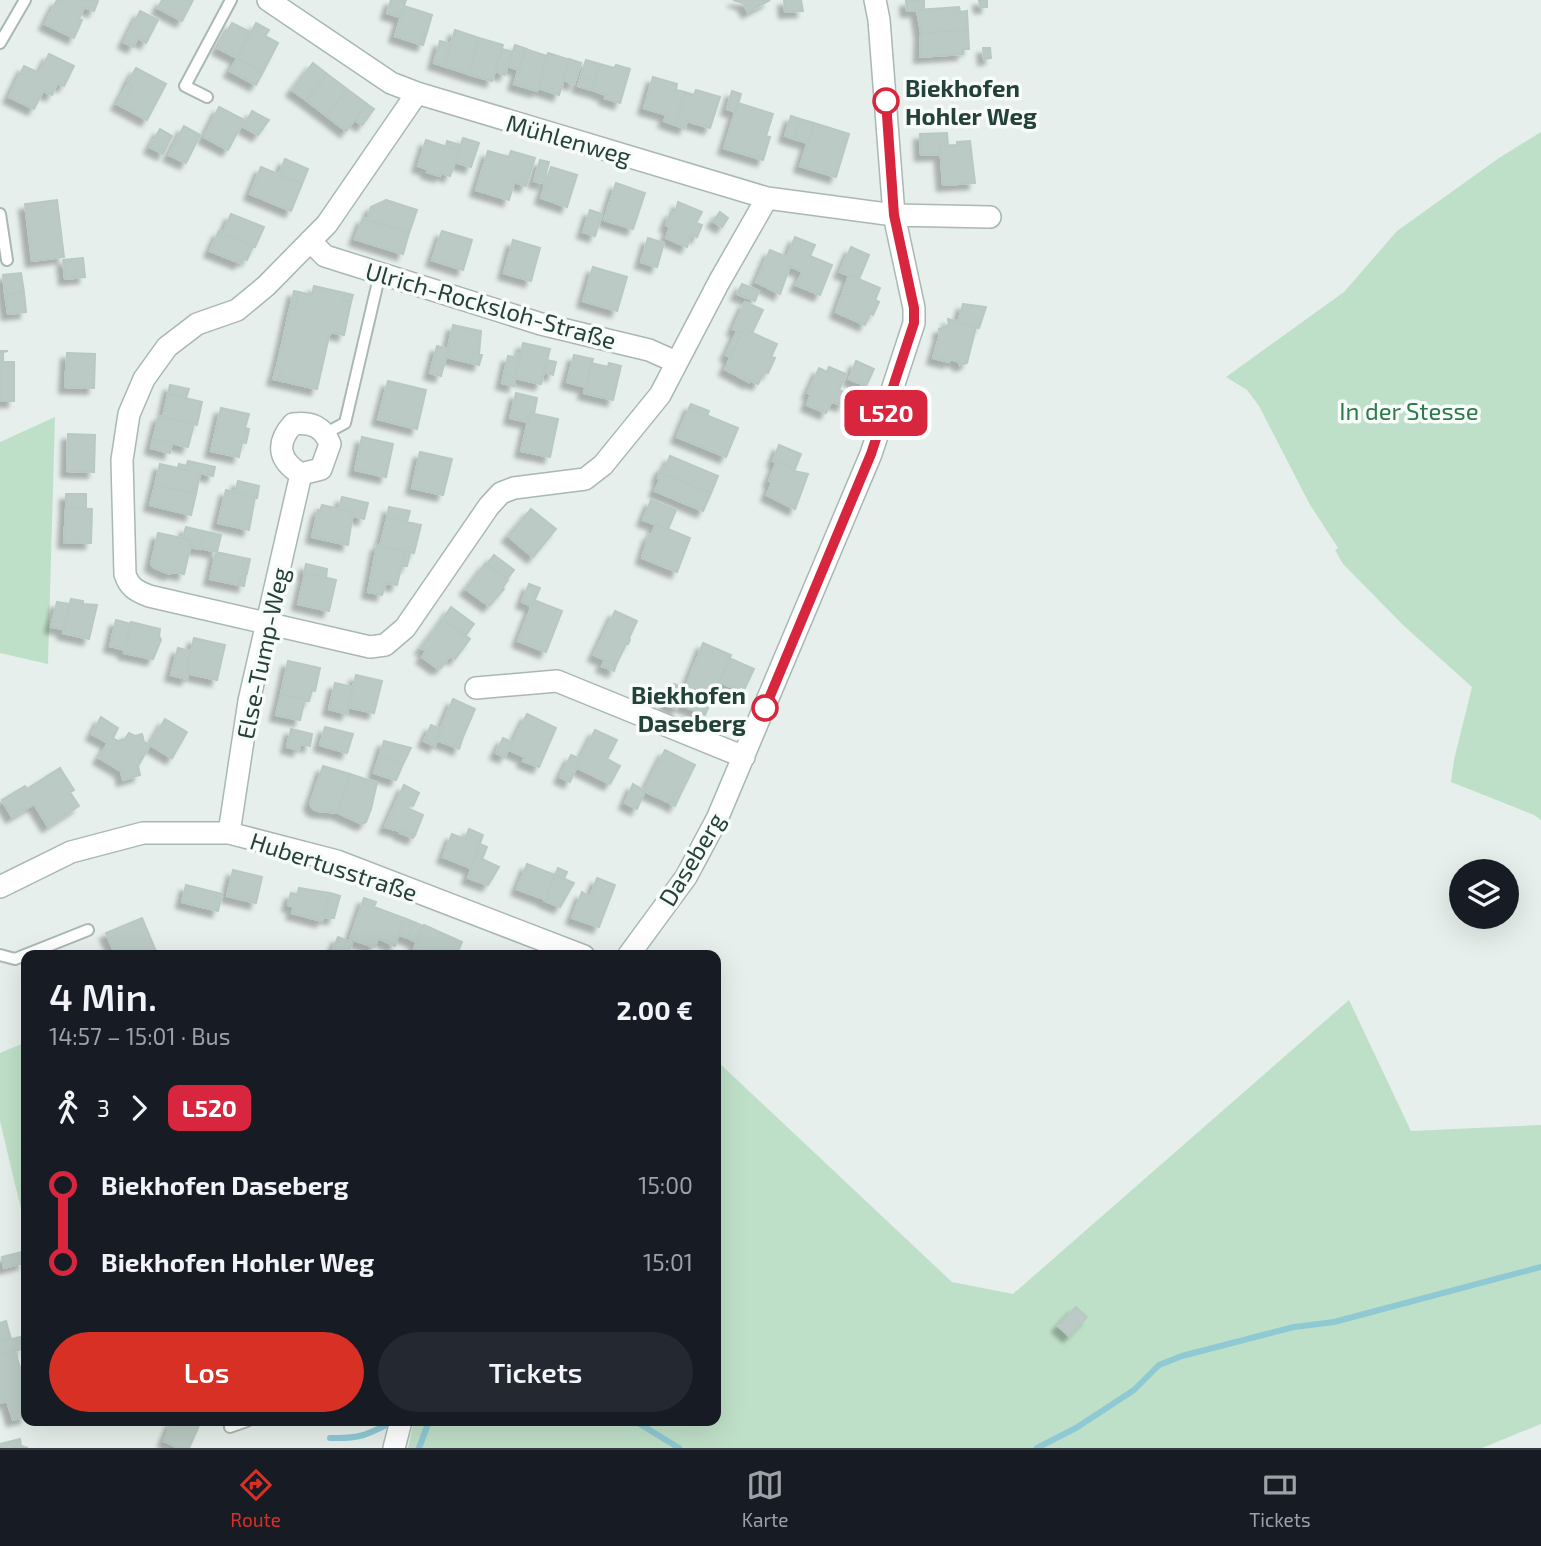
<!DOCTYPE html>
<html lang="de">
<meta charset="utf-8">
<style>
:root{--surface:#171b24;--page:#242831;--text:#f1f3f6;--muted:#9ea1a6;--line:#363941;--accent:#d93025}
body{margin:0;font-family:"Exo 2",sans-serif;background:var(--page);color:var(--text);height:100vh;display:flex;flex-direction:column;font-size:26px;white-space:nowrap}
*{box-sizing:border-box;margin:0}
p{font-size:23px;color:var(--muted)}
.icon{flex:none;width:38px;height:38px;fill:none;stroke:currentColor;stroke-width:2;stroke-linecap:round;stroke-linejoin:round}
.map{position:relative;flex:1;overflow:hidden}
.details{position:absolute;left:21px;top:950px;width:700px;height:476px;display:flex;flex-direction:column;background:var(--surface);border-radius:14px;box-shadow:0 7px 28px #0002}
.details>*{flex:none}
.badge{padding:0 14px;border-radius:10px;font-size:24px;line-height:46px}
.controls{position:absolute;left:1449px;top:859px;display:grid;gap:14px}
.controls a{display:grid;place-items:center;width:70px;height:70px;border-radius:50%;background:var(--surface);box-shadow:0 7px 28px #0002;font-size:35px}
.map>.badge{position:absolute;translate:-50% -50%;box-shadow:0 0 0 4px #fff}
.legs{display:flex;align-items:center;gap:10px;height:77px;padding:0 28px;font-size:23px}
.legs p{margin-inline-start:auto}
.head{display:flex;align-items:center;justify-content:space-between;height:119px;padding:0 28px}
h1{font-size:38px;font-weight:600;line-height:52px}
.cta{display:flex;gap:14px;margin-top:auto;padding:14px 28px}
.cta a{flex:1;height:80px;border-radius:42px;background:var(--accent);color:#fff;font-size:28px;font-weight:600;line-height:80px;text-align:center}
.cta a+a{background:var(--page);color:var(--text)}
ul{padding:0 28px;list-style:none}
li{display:flex;align-items:center;gap:24px;height:77px;font-size:26px}
li i{display:grid;place-items:center;width:10px;height:100%;margin:0 9px;background:currentColor}
li i::after{content:'';width:18px;height:18px;margin:-9px;border:5px solid;border-radius:50%;background:var(--surface)}
li p{margin-inline-start:auto}
li:first-child i{background:linear-gradient(#0000 50%,currentColor 0)}
li:last-child i{background:linear-gradient(currentColor 50%,#0000 0)}
.tab-bar{display:flex;justify-content:space-around;align-items:center;height:98px;border-top:2px solid var(--line);background:var(--surface);font-size:19px;color:var(--muted)}
.tab-bar a{display:grid;justify-items:center;gap:4px}
.tab-bar .current{color:var(--accent)}
.map>svg:first-child{display:block}
.green{fill:#bfe0c8}
.lines{fill:none;stroke-linecap:round;stroke-linejoin:round}
.stream{stroke:#8ec9d4;stroke-width:6}
.building{fill:#bbcac4;stroke:#b8c9c2;stroke-width:2;filter:url(#shadow)}
.lane-casing{stroke:#a8b8b2;stroke-width:14}
.street-casing{stroke:#a8b8b2;stroke-width:24}
.lane{stroke:#fff;stroke-width:10}
.street{stroke:#fff;stroke-width:21}
.line-1-casing{stroke:#fff;stroke-width:16}
.line-1{stroke:#d7263d;stroke-width:10}
.stop-1-dot{fill:#fff;stroke:#d7263d;stroke-width:3.5}
.labels{text-anchor:middle;dominant-baseline:central;stroke-width:7;stroke-linejoin:round;paint-order:stroke}
.stop-label{font-size:24px;font-weight:bold;fill:#24423a;stroke:#f7fbf9;text-anchor:start}
.street-label{font-size:24px;fill:#24423a;stroke:#f7fbf9}
.park-label{font-size:24px;fill:#2d7a4b;stroke:#f7fbf9}
</style>
<div class="map">
<svg width="1541" height="1448" viewBox="0 0 1541 1448">
<defs>
<filter id="shadow"><feDropShadow dx="-6" dy="6" stdDeviation="2" flood-color="#0004"/></filter>
</defs>
<rect width="100%" height="100%" fill="#e6efeb"/>
<path class="green" d="M1541,132V820L1534,815L1451,782L1454,760L1472,687L1404,626L1343,564L1335,550L1338,548L1309,503L1259,406L1247,390L1226,377L1344,292L1397,231L1499,158Z
M55,417L48,664L0,653V442Z
M1349,1000L1411,1131L1541,1125V1424L1482,1448H408L414,1421H716V1060L952,1282L1013,1294Z
M26,1042V1230L0,1121V1053Z"/>
<g class="lines">
<path class="stream" d="M635,1421L679,1448
M330,1438C359,1439 367,1435 392,1422
M419,1448L429,1421
M1037,1448L1076,1428L1134,1390L1159,1365L1182,1356L1294,1327L1334,1322L1541,1267"/>
</g>
<path class="building" d="M57,0H97L98,1L94,11L84,7L79,19L82,20L74,38L45,24Z
M162,0H193L182,21L158,8Z
M391,0H406L400,17L387,13Z
M733,0H770L748,12L743,3Z
M784,0H801L803,11L785,12Z
M924,0V10L907,11L906,1Z
M979,0H987V7H980Z
M404,6L432,15L427,32L422,34L419,44L395,36Z
M959,7L960,12L967,11L968,30L921,33L917,10Z
M140,11L158,20L146,43L138,38L133,47L124,42Z
M232,23L250,32L237,58L218,48Z
M256,23L269,30L265,36L278,43L263,72L237,58Z
M455,30L479,38L468,74L444,66Z
M968,30L969,49H963V54L920,57L921,33Z
M427,32L423,45L419,44L422,34Z
M479,38L503,45L492,81L468,74Z
M440,41L451,44L444,66L434,63Z
M515,45L527,49L519,70L508,66Z
M983,48H990L991,58L984,59Z
M502,49L512,52L505,75L495,71Z
M525,49L547,56L537,91L514,84Z
M548,53L570,60L559,95L538,88Z
M49,54L74,66L64,86L57,83L52,95L43,91L34,109L9,97L24,66L39,73Z
M237,58L263,72L256,85L230,71Z
M569,59L581,63L574,84L563,80Z
M586,60L600,64L595,81L581,76Z
M313,63L327,74L306,100L292,90Z
M600,64L614,68L616,65L630,69L620,103L605,98L606,95L592,90Z
M136,68L166,84L147,120L121,106L133,84L128,82Z
M327,74L347,89L327,116L306,100Z
M581,76L595,81L592,90L578,86Z
M653,77L677,84L676,90L685,92L675,125L664,121L667,115L644,108Z
M129,82L133,84L121,106L117,104Z
M347,89L367,104L346,131L327,116Z
M696,90L720,97L710,128L687,121L685,128L675,125L685,92L694,95Z
M732,91L741,94L736,112L727,109Z
M738,103L773,114L766,136L770,137L763,160L724,148Z
M367,104L374,109L362,125L355,120Z
M219,107L244,120L228,150L204,137Z
M252,111L269,120L258,135L244,127Z
M791,116L800,119L794,139L785,136Z
M800,119L814,123L808,143L794,139Z
M814,123L849,134L836,177L800,166Z
M184,126L200,135L186,163L169,155Z
M160,129L172,136L163,154L150,147Z
M947,133L948,146H940L941,154L921,155L920,134Z
M463,138L479,143L471,167L455,162Z
M426,140L459,151L450,176L441,173L440,176L427,172L428,169L418,166Z
M447,141L460,145L459,151L446,146Z
M970,141L975,183L943,185L940,146L957,145V142Z
M488,151L509,157L511,151L535,158L526,186L514,182L509,200L476,190Z
M285,159L308,169L302,184L279,174Z
M540,160L549,162L543,183L534,181Z
M261,167L302,184L291,211L250,194Z
M551,167L577,175L567,207L541,198Z
M616,183L645,193L633,229L604,220Z
M57,200L64,257L32,261L25,204Z
M386,200L417,210L409,233L367,220L371,207Z
M678,202L702,212L696,223L702,225L697,237L691,235L687,247L666,238L670,227L666,225L671,212L675,214Z
M590,210L602,214L595,236L583,232Z
M720,212L728,218L722,227L713,221Z
M231,214L264,227L255,247L223,233Z
M363,218L409,233L403,254L355,239Z
M219,231L253,246L247,260L243,258L240,263L210,251Z
M442,231L472,240L463,270L432,260Z
M795,237L815,245L810,256L832,265L820,295L796,285L803,272L790,266L780,294L756,282L770,250L787,257Z
M648,238L664,243L657,267L641,262Z
M513,240L540,248L531,281L504,273Z
M851,247L869,255L859,279L840,272Z
M83,258L85,277L65,279L63,260Z
M593,267L627,277L617,311L583,301Z
M21,273L24,292L5,294L3,275Z
M849,275L880,288L875,300L879,302L873,315L870,313L865,325L836,312Z
M742,284L759,291L755,301L737,294Z
M314,286L345,293L343,300L351,302L344,335L330,332L317,389L278,380L281,367L277,366L290,308L295,309L299,292L312,295Z
M294,291L299,292L295,309L290,308Z
M24,292L26,312L8,314L5,294Z
M345,293L353,295L351,302L343,300Z
M745,302L763,310L752,333L744,329L742,333L733,329Z
M963,304L986,307L979,328L958,322Z
M948,319L976,327L967,363L960,365L959,362L950,359L949,362L933,358L940,334L939,329L949,325Z
M453,325L481,331L479,354L473,353L471,363L446,357Z
M744,329L777,344L771,357L775,358L768,373L764,372L758,384L749,380V382L725,369Z
M737,331L742,333L730,357L726,355Z
M523,343L550,349L541,384L515,378L514,386L502,383L504,374L515,377Z
M437,346L448,349L441,376L430,373Z
M0,351H8L3,352V362H14V401H0Z
M67,353L95,354L94,388L65,387Z
M473,353L482,355L479,365L471,363Z
M518,353H521L515,377L504,374L508,356L517,358Z
M574,355L593,359L586,387L567,382Z
M547,360L556,362L553,375L544,372Z
M856,361L874,369L866,386L849,379Z
M591,363L608,367L609,363L621,366L613,400L584,393Z
M277,366L281,367L278,380L273,379Z
M829,367L846,374L839,390L847,393L843,405L831,402L826,413L807,405L811,394L808,393L819,368L827,372Z
M388,381L426,390L417,429L378,419Z
M170,385L189,389L186,398L168,394Z
M516,393L537,398L534,414L530,413L528,422L510,418Z
M168,394L202,402L197,425L163,417Z
M691,404L709,411L707,416L689,408Z
M221,408L249,414L245,428L249,429L246,443L242,442L239,457L211,451Z
M689,408L738,428L726,457L677,437Z
M530,413L558,419L550,457L521,451Z
M159,416L194,424L188,447L153,439Z
M68,434L95,435L94,472L67,471Z
M362,437L393,444L386,477L355,470Z
M153,439L172,443L170,453L151,448Z
M779,445L801,454L795,469L773,461Z
M420,452L452,459L443,495L412,488Z
M670,456L718,476L711,493L660,472L662,467L665,468Z
M188,461L215,467L213,476L178,468L179,464L186,466Z
M777,461L795,469L794,471L808,474L795,509L767,495L772,482L769,481Z
M160,464L200,473L196,494L155,485Z
M660,472L711,493L703,511L655,491L660,479L658,478Z
M238,481L259,486L257,498L235,493Z
M155,485L196,494L191,515L150,505Z
M226,490L255,497L249,530L218,523Z
M66,494H86V509L66,508Z
M342,497L368,503L364,519L353,516V512L339,509Z
M651,500L676,510L668,529L643,520Z
M322,505L353,512L348,545L312,537L318,510L320,511Z
M389,507L410,511L407,522L387,518Z
M66,508L92,509L91,543L64,542Z
M531,509L556,529L533,557L508,536Z
M387,518L421,525L414,553L380,546Z
M656,524L690,538L677,572L642,558L649,535L651,536Z
M186,527L203,531L200,549L190,547L192,540L183,538Z
M203,531L221,535L217,552L200,548Z
M158,533L192,540L184,574L173,572L169,574L153,567L151,564Z
M377,545L405,551L397,585L386,583L382,595L368,592Z
M405,551L410,553L407,566H402Z
M216,552L244,558L242,567L246,570V575L240,578L239,585L210,579Z
M494,555L514,570L507,579L487,564Z
M244,558L250,559L247,573L242,567Z
M486,563L508,580L503,587L504,589L489,606L466,589Z
M306,564L327,569L326,578L304,573Z
M305,573L336,580L329,611L298,604Z
M246,575L244,586L239,585L240,578Z
M529,584L540,588L532,606L522,602Z
M71,599L83,601V604L97,605L89,639L63,633Z
M534,600L562,611L546,652L518,641Z
M57,602L69,604L64,629L51,627Z
M451,607L474,624L465,636L443,619Z
M615,611L637,621L629,638L630,640L628,644H626L616,665L594,655Z
M443,619L470,639L455,659L450,656L441,668L438,666L437,668L422,657L426,651L421,648Z
M116,620L131,624L125,650L110,646Z
M131,622L160,629L159,636L161,640L153,659L124,653Z
M194,638L225,645L217,680L186,673Z
M703,643L731,655L705,715L679,704Z
M178,648L191,651L186,673L188,674L187,679L171,675Z
M729,658L754,669L743,692L719,682Z
M605,660L616,665L614,671L602,666Z
M288,661L320,668L315,691L312,690L309,701L281,694Z
M356,675L382,681L374,713L348,707Z
M335,683L353,687L347,714L329,709Z
M674,684L684,688L677,709L665,704Z
M281,694L305,699L300,720L276,715Z
M453,699L475,709L463,737L460,735L455,747L436,740Z
M527,714L556,728L539,767L523,761L525,757L509,750Z
M101,717L118,728L113,738L118,741L125,739L129,733L135,736L142,734L144,742L150,745L138,766L140,775L123,780L121,771L99,758L108,743L92,734Z
M165,719L187,732L172,758L150,745Z
M431,725L441,729L435,746L424,741Z
M325,727L353,734L347,753L320,745Z
M291,729L312,734L310,746L300,744L299,750L287,747Z
M595,730L617,740L607,759L620,766L610,784L576,767Z
M460,735L463,737L459,749L455,747Z
M503,738L511,742L505,757L496,753Z
M384,741L411,748L403,764L379,757Z
M665,750L695,765L680,795L675,792L670,803L644,791Z
M571,755L580,759L570,782L560,777Z
M379,757L403,764L396,780L374,773Z
M323,766L350,774L338,813L318,811L313,809L310,804Z
M60,768L74,790L70,792L79,806L48,826L34,804L12,817L2,800L25,786L27,789Z
M350,774L377,783L371,809L366,822L362,824L338,813Z
M633,784L645,791L637,809L625,803Z
M404,785L419,793L413,806L410,804L407,808L423,815L415,835L385,827Z
M675,792L680,795L675,806L670,803Z
M469,829L483,835L471,868L443,857L452,834L465,839Z
M401,830L415,835L413,838L400,833Z
M480,844L487,847L482,859L499,867L488,885L468,878Z
M527,864L555,875L546,900L517,889Z
M558,868L567,872L564,879L555,875Z
M233,870L262,877L256,903L227,896Z
M555,875L574,883L560,907L545,901Z
M597,878L615,885L599,927L572,918L582,892L590,897Z
M186,885L222,894L218,911L182,902Z
M299,888L330,893L322,921L292,913L294,907L288,905L291,893L297,895Z
M330,893L340,896L334,918L323,917Z
M364,898L376,902L374,907L404,918L395,946L378,938L375,947L350,939Z
M142,918L158,956H116L106,933Z
M404,918L414,922L408,938L399,935Z
M414,922L423,926L416,942L408,938Z
M424,925L462,942L456,956H429L414,949Z
M338,937L352,943L347,956H330Z
M22,1252L24,1263L4,1268L2,1257Z
M1076,1307L1087,1317L1069,1336L1058,1326Z
M6,1321L11,1339L0,1342V1323Z
M20,1337L23,1349L0,1354V1342Z
M15,1350L20,1368L26,1366V1417L13,1420L7,1401L0,1403V1354Z
M172,1421H201L189,1448H179L164,1441Z
M20,1439L21,1446L28,1448H0V1444Z"/>
<g class="lines">
<defs>
<path id="lane" d="M0,43L25,0
M207,97L185,86L231,0
M0,214L7,260
M326,433L345,423L380,273
M0,955L15,959L88,930
M230,1427L247,1421"/>
<path id="street" d="M268,0L391,83L417,93L767,198L894,215L990,217
M417,93L327,224L266,286L237,310L197,324L167,347L144,379L129,414L122,460L125,574C129,587 136,591 149,596L370,647L385,645L405,628L489,506L501,493L514,488L585,479L603,465L660,395L719,282L767,198
M310,241L325,256L541,324L649,350L676,362
M476,688L557,681L744,757
M229,833L249,701L301,474L321,469L330,444C323,426 311,422 293,424C275,444 279,461 301,474
M0,887L71,852L143,833H229L337,861L584,956
M628,956L686,877L717,819L871,454L914,323V308L894,215L879,20L875,0
M394,1448L401,1421"/>
</defs>
<use href="#lane" class="lane-casing"/>
<use href="#street" class="street-casing"/>
<use href="#lane" class="lane"/>
<use href="#street" class="street"/>
</g>
<g class="lines">
<defs>
<path id="line-1" d="M765,708L871,454L914,323V308L894,215L886,101"/>
</defs>
<use href="#line-1" class="line-1-casing"/>
<use href="#line-1" class="line-1"/>
</g>
<g class="stop-1-dot">
<circle cx="886" cy="101" r="12"/>
<circle cx="765" cy="708" r="12"/>
</g>
<g class="labels">
<g class="stop-label">
<text x="905" y="87">Biekhofen<tspan x="905" dy="28">Hohler Weg</tspan></text>
<text x="746" y="694" text-anchor="end">Biekhofen<tspan x="746" dy="28">Daseberg</tspan></text>
</g>
<g class="street-label">
<text transform="translate(569 139) rotate(16)">Mühlenweg</text>
<text transform="translate(491 305) rotate(16)">Ulrich-Rocksloh-Straße</text>
<text transform="translate(262 653) rotate(-78)">Else-Tump-Weg</text>
<text transform="translate(691 859) rotate(-59)">Daseberg</text>
<text transform="translate(334 866) rotate(18)">Hubertusstraße</text>
</g>
<g class="park-label">
<text x="1409" y="410">In der Stesse</text>
</g>
</g>
</svg>
<div class="controls">
<a><svg class="icon" aria-label="layers" viewBox="0 0 24 24"><path d="M12 4l9 5-9 5-9-5zM3 14l9 5 9-5"/></svg></a>
</div>
<b class="badge" style="left:886px;top:413px;background:#d7263d;color:#fff">L520</b>
<section class="details">
<div class="head"><div><h1>4 Min.</h1><p>14:57 – 15:01 · Bus</p></div><b>2.00 €</b></div>
<div class="legs"><svg class="icon" aria-label="walk" viewBox="0 0 24 24"><circle cx="13" cy="4" r="2"/><path d="M13 8l-2 6 4 7M11 14l-3 7M7 12l3-4h3l4 4"/></svg>3<svg class="icon" aria-label="forward" viewBox="0 0 24 24"><path d="M9 5l7 7-7 7"/></svg><b class="badge" style="background:#d7263d;color:#fff">L520</b></div>
<ul>
<li><i style="color:#d7263d"></i><b>Biekhofen Daseberg</b><p>15:00</p></li>
<li><i style="color:#d7263d"></i><b>Biekhofen Hohler Weg</b><p>15:01</p></li>
</ul>
<div class="cta"><a>Los</a><a>Tickets</a></div>
</section>
</div>
<nav class="tab-bar">
<a class="current"><svg class="icon" aria-label="directions" viewBox="0 0 24 24"><path d="M12 3l9 9-9 9-9-9zM9 14v-3h6M13 9l2 2-2 2"/></svg>Route</a>
<a><svg class="icon" aria-label="map" viewBox="0 0 24 24"><path d="M3 6l6-2 6 2 6-2v14l-6 2-6-2-6 2zM9 4v14M15 6v14"/></svg>Karte</a>
<a><svg class="icon" aria-label="tickets" viewBox="0 0 24 24"><path d="M3 7h18v10H3zM15 7v10"/></svg>Tickets</a>
</nav>
